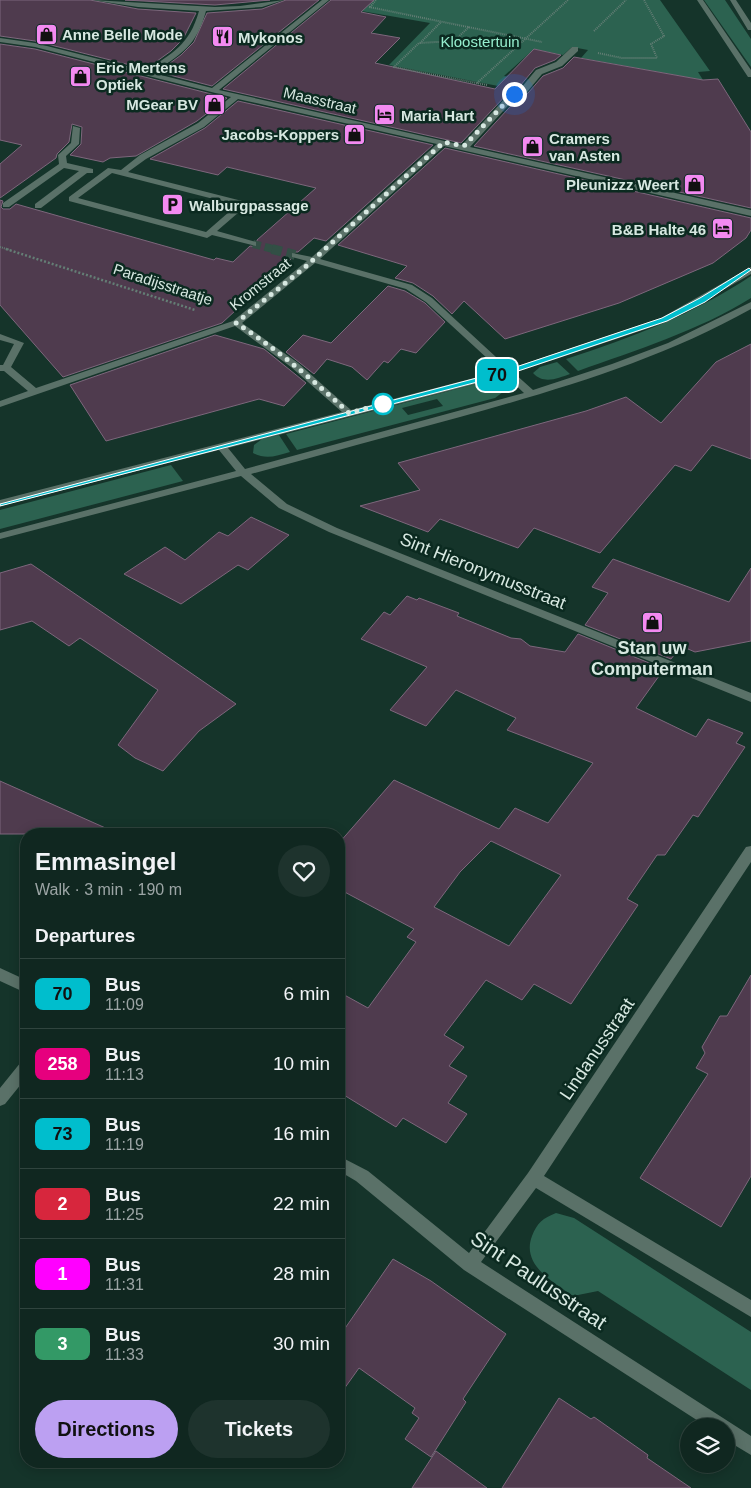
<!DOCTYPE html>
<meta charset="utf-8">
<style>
:root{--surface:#102720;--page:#1e332d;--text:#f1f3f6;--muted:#9ca5a5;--line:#30443e;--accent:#bca0f2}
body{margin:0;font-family:Helvetica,sans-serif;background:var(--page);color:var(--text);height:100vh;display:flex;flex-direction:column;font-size:19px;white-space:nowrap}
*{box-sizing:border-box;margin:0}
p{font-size:16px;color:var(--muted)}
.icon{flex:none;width:28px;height:28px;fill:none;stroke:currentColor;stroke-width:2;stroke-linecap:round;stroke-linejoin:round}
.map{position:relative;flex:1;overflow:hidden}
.side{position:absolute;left:20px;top:828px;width:325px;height:640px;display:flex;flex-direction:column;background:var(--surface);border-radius:20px;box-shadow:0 2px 12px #0003,0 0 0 1px var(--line)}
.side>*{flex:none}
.badge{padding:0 10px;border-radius:8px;font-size:18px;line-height:32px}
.controls{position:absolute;left:680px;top:1418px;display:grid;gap:10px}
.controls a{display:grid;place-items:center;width:55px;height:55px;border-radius:50%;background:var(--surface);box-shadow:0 2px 12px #0003,0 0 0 1px var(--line);font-size:25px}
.you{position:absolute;width:25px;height:25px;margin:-12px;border:4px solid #fff;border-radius:50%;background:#1a73e8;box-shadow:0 0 0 8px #1a73e833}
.map>.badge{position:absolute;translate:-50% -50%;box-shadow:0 0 0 2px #fff}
h2{padding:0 15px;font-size:19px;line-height:45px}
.round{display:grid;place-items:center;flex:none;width:52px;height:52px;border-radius:26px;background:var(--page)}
.headline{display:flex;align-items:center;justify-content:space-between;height:85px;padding:0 15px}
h1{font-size:24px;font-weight:600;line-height:38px}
.action{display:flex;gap:10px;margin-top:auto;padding:10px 15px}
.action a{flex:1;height:58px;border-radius:30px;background:var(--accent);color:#111;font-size:20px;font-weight:600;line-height:58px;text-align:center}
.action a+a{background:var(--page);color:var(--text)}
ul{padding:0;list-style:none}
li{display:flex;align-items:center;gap:15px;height:70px;padding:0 15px;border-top:1px solid var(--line)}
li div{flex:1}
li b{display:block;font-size:19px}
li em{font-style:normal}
li .badge{min-width:55px;font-weight:700;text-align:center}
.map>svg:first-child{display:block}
.green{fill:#2c6250;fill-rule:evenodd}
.building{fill:#4f3b4e;stroke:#7d677c;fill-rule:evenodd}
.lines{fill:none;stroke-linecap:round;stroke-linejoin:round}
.minor-tunnel-far1{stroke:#324f45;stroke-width:8;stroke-dasharray:8 4;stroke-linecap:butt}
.minor-tunnel{stroke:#324f45;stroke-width:10;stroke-dasharray:10 5;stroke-linecap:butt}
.path-far1{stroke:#647e75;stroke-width:2;stroke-dasharray:1 1;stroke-linecap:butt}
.path{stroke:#647e75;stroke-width:2.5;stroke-dasharray:2 2;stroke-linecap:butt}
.minor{fill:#5a7168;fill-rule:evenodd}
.line{fill:#00becd;stroke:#fff}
.walk{stroke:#d7e8e1;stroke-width:5;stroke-dasharray:0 9}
.stop-dot{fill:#fff;stroke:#00becd;stroke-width:2.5}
.labels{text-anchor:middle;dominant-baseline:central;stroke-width:5;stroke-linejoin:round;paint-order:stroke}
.far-poi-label{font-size:15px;font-weight:bold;fill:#d7e8e1;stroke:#0b2a20;text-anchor:start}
.far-park-label{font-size:15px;fill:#96eece;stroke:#0b2a20}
.far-street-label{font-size:15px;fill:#d7e8e1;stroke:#0b2a20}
.street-label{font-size:18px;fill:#d7e8e1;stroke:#0b2a20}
.poi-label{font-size:18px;font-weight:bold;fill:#d7e8e1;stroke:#0b2a20}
.near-street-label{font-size:21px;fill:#d7e8e1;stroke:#0b2a20}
</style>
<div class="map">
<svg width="751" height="1488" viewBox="0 0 751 1488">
<rect width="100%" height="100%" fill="#15342a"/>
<path class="green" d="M360,0H660L710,71L698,72L703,80L581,58L588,50L572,47L563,55L534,49L504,76L522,80L514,89L389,65L430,23L350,9Z
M704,0H725L751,39V67Z
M751,276V298C698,331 636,350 578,371L566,359C631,338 694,314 751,276Z
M557,362L570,374C558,378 544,385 533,373L540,367Z
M493,381L499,383L503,392L495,398L297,450L286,434L483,382ZM437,399L443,406L408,415L402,408Z
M279,435L290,452C276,456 266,460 253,453L254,445L262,439Z
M171,465L183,481L0,529V510Z
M556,1213L574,1218L751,1332V1390L598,1291L573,1296C553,1282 521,1265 532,1236C537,1223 543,1218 556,1213Z"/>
<path class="building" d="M0,0H90L138,9L196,13L183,39L171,51L146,69L35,41L0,36Z
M125,0H270L215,5Z
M286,0H319L212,86L158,72L181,55L194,42L207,13L262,9Z
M331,0H374L361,12L386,17L371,33L400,38L375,63L495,89L534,49L561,55L555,60L535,68L520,86L510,91L461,143L223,89Z
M0,44L35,49L227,98L197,121L136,156L110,158L103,162L70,155L81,144L82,127L72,124L69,142L57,154L56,158L0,198V164L22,145L0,140Z
M574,57L703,80L718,79L751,132V208L474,146L518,98L528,93L543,76L563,68Z
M238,101L433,145L326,241L314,238L298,252H291V259L222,323L63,377L0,305V200L3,201L1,207L3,209H10L16,204L214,260L216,258L233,262L250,246L257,247V240L316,188L227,167L218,175L150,159L205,128Z
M445,148L751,218V230L746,238L713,263L619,303L505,339L464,301L452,314L433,296L413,283L395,278L407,266L338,245Z
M388,286L405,291L425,303L445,322L416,353L401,349L388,363L384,361L367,380L352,367L327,359L314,374L286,352L303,335L331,343Z
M215,335L264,349L306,383L284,406L259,399L106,441L70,385Z
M751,344V459L712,445L691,471L675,465L600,553L534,528L518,548L440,519L428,532L360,506L420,490L398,463L586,411L626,397L661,423L716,362Z
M251,517L289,535L248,570L238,565L181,604L124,574L165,547L185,560L219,532L228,536Z
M613,559L729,602L751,568V641L695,652L681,646L671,659L585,625L608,593L592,587Z
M31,564L140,638L236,704L199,731L163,771L135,758L118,745L158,690L80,638L69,646L32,621L0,630V573Z
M407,596L417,600L419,598L459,613L457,616L511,638L521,639L530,646L565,652L578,634L664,669L636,708L696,737L708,719L743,733L736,743L745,747L698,817L693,815L665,855H657L627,899L638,905L571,1004L534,984L522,1000L486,980L444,1035L464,1047L449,1066L467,1076L448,1103L467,1114L446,1143L403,1118L396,1127L339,1092V992L368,1008L416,942L407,937L414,929L339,889V843L394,780L499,829L515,808L548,823L593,763L507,730L516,718L456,690L426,726L390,710L427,667L361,639L384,612L390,615ZM491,841L561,875L509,946L434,907L460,872Z
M0,781L119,834H0Z
M751,975V1176L721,1227L640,1178L708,1074L696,1068L705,1053L702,1047L720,1016H727Z
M393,1259L431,1281L506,1334L463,1399L466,1402L431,1457L405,1439L419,1418L412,1413L415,1408L359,1368L339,1396V1337Z
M559,1398L591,1419L594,1417L648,1455L647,1458L691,1488H502Z
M436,1451L487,1488H412Z"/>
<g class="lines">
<path class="minor-tunnel-far1" d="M253,244L277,250"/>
<path class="minor-tunnel" d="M272,249L295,255"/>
<path class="path-far1" d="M369,7L542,42
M370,7L376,0
M469,27L454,41L419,43L394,67L487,85
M594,31L626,0
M420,43L441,22
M598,53L622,58H657L651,44L664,36L644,0
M477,83L568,0
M0,247L10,250"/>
<path class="path" d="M6,249L195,310"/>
<path class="minor" d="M92,0L215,7L240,6L284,0L262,7L206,11C196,47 182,53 153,73L212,88L322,0H329L219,90L462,145L511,92L521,88L536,70L556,62L572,47H578V51L562,66L542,74L527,92L517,96L470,147L751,210V216L444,146L320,259L412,285L432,298L509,369L661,318L751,267V274L667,322L514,373L533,390L612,364L668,343L751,302V309C660,360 560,389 460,417C390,436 320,455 251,474L287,504L337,528L751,693V702L329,532L279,508L241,476L0,539V533L236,471L219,450L0,506V500L342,412L291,367L235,326L0,407V401L28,391L4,371H0V365H3L14,344L0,340V334L24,343L11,367L36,388L233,321L307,261L292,257V253L312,257L437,144L238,99L204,127L146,159L128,172L246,202V206L217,231L256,242V246L212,235L207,238L69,201V197L108,168L121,170L140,155L198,123L231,97L35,47L0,42V38L35,43L146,71C173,52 189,46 199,11L138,7ZM112,173L237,205L206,232L78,198ZM315,263L406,289L426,302L501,371L351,410L298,363L242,323ZM506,376L524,393L245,469L228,448Z
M697,0H703L751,70V77H748Z
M730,0H736L751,23V30H748Z
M73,126L80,128L79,144L66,156L67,163L93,169V173H87L41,208H35V204L79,171L64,168L9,207H3V203L59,164L58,155L71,143Z
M751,846V862L544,1176L751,1300V1317L536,1188L481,1262L751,1436V1455L726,1440V1426H706L464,1270L356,1181L339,1171V1156L368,1171L469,1253L528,1173L746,847Z
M0,968L26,980V993L0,981Z
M26,1061V1078L5,1104L0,1106V1088L21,1062Z"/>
</g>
<path class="line" d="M749,268L751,270L705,302L667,321L512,373L0,506V504L507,370L662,318L700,298Z"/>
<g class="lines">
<path class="walk" d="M383,404L349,413C313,380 277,349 236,323L304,268L444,142L464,146L514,94"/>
</g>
<defs>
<symbol id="shop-square" viewBox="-11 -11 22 22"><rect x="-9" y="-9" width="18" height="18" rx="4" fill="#f38af1" stroke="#0b2a20"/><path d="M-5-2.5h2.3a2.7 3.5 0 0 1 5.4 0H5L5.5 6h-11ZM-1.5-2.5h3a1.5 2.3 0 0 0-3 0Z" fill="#111"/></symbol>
<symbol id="restaurant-square" viewBox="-11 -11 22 22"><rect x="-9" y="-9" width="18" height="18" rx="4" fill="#f38af1" stroke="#0b2a20"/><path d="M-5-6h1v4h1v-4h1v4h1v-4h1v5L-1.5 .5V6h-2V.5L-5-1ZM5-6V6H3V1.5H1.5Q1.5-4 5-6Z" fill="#111"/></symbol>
<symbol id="hotel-square" viewBox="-11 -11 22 22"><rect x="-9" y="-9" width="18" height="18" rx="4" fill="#f38af1" stroke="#0b2a20"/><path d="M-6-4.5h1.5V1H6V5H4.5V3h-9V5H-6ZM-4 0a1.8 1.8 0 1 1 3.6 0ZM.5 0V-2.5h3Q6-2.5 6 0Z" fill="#111"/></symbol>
<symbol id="parking-square" viewBox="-11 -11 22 22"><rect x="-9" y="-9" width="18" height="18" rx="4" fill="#f38af1" stroke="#0b2a20"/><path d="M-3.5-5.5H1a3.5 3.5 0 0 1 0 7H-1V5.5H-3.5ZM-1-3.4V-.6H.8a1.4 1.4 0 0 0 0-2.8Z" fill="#111"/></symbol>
</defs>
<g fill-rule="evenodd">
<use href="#shop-square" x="34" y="22" width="25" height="25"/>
<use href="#restaurant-square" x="210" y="24" width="25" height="25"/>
<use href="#shop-square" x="68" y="64" width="25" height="25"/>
<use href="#shop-square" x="202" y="92" width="25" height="25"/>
<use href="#hotel-square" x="372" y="102" width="25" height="25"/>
<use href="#shop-square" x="342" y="122" width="25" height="25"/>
<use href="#shop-square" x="520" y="134" width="25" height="25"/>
<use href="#shop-square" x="682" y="172" width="25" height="25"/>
<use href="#parking-square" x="160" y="192" width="25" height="25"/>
<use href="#hotel-square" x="710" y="216" width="25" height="25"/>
<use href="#shop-square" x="640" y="610" width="25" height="25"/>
</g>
<circle class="stop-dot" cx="383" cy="404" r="10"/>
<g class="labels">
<g class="far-poi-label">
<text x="62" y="34">Anne Belle Mode</text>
<text x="238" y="37">Mykonos</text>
<text x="96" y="67">Eric Mertens<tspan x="96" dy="17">Optiek</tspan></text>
<text x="198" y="104" text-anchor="end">MGear BV</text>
<text x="401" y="115">Maria Hart</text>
<text x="339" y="134" text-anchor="end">Jacobs-Koppers</text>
<text x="549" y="138">Cramers<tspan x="549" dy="17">van Asten</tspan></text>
<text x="679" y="184" text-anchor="end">Pleunizzz Weert</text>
<text x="189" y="205">Walburgpassage</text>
<text x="706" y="229" text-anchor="end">B&amp;B Halte 46</text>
</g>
<g class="far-park-label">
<text x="480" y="41">Kloostertuin</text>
</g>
<g class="far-street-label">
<text transform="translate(320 100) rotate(13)">Maasstraat</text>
<text transform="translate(163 284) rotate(18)">Paradijsstraatje</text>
<text transform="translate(260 284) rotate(-39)">Kromstraat</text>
</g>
<g class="street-label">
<text transform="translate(483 571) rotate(22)">Sint Hieronymusstraat</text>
<text transform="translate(597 1049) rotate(-56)">Lindanusstraat</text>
</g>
<g class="poi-label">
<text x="652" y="648">Stan uw<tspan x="652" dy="21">Computerman</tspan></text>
</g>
<g class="near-street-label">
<text transform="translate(539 1280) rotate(34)">Sint Paulusstraat</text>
</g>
</g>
</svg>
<div class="controls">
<a><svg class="icon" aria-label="layers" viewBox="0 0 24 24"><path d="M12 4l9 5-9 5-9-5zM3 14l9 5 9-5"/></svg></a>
</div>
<div class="you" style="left:514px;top:94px"></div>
<b class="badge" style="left:497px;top:375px;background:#00becd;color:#111">70</b>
<section class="side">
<div class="headline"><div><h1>Emmasingel</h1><p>Walk · 3 min · 190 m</p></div><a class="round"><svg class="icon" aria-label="heart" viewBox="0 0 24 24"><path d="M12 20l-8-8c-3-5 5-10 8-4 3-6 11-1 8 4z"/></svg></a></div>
<h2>Departures</h2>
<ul>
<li><span class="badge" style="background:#00becd;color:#111">70</span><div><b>Bus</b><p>11:09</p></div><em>6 min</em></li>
<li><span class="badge" style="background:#e6007e;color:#fff">258</span><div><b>Bus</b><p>11:13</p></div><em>10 min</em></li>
<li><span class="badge" style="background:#00becd;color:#111">73</span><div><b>Bus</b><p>11:19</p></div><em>16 min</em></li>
<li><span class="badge" style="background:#d7263d;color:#fff">2</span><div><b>Bus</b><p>11:25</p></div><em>22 min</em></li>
<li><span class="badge" style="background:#f0f;color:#fff">1</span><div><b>Bus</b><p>11:31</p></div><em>28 min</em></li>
<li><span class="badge" style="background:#396;color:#fff">3</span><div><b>Bus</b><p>11:33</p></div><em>30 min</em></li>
</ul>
<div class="action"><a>Directions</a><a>Tickets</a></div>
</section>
</div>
